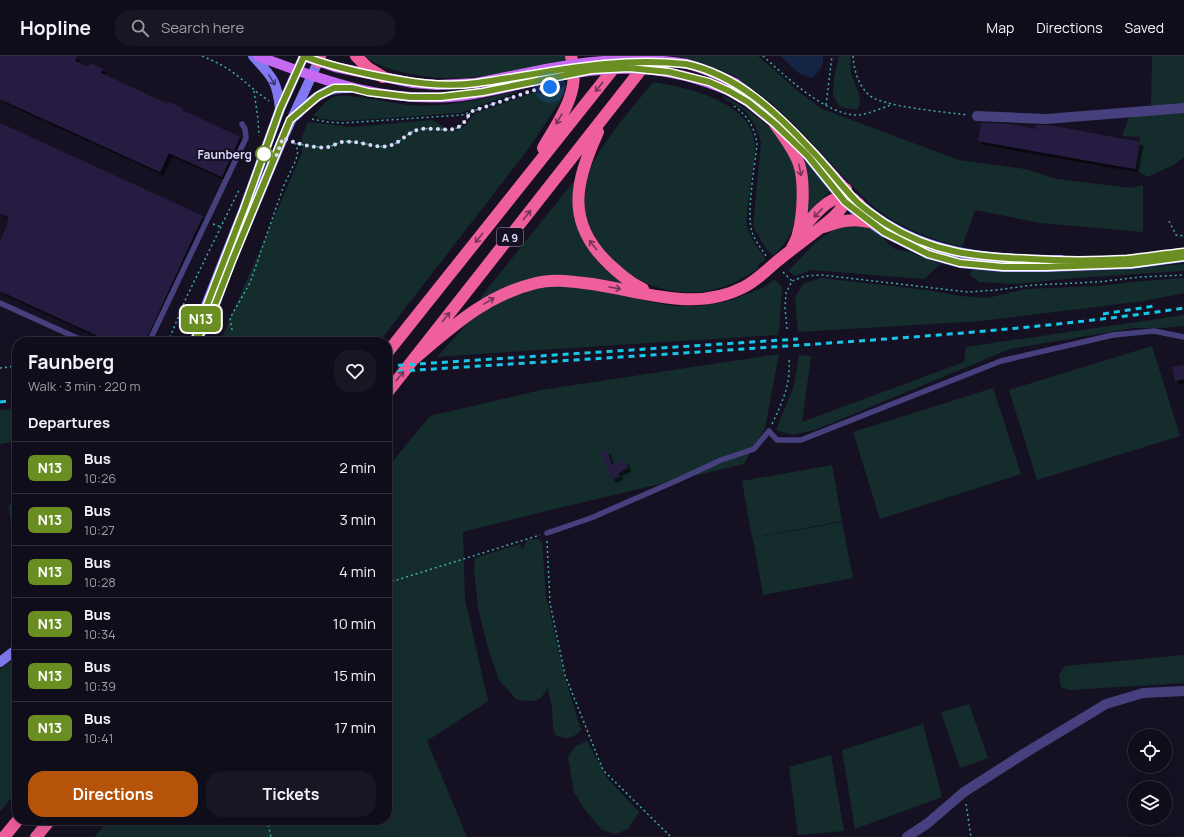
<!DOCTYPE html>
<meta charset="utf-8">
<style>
:root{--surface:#100d1a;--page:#191623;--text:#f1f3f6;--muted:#9c9ca2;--line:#302d39;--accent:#b45309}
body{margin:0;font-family:Manrope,sans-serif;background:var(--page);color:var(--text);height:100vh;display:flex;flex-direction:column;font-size:15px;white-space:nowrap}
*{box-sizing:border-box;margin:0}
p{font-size:13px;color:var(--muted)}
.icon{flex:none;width:22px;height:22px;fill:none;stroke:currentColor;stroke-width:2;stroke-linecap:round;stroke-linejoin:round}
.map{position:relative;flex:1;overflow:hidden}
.panel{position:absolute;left:12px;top:281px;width:380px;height:488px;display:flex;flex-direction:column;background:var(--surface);border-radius:16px;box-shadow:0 4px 16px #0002,0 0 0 1px var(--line)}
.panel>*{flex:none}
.badge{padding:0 8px;border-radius:6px;font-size:14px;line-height:26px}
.controls{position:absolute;left:1128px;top:673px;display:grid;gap:8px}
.controls a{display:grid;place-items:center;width:44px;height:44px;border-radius:50%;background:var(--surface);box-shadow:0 4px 16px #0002,0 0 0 1px var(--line);font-size:20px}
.you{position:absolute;width:20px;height:20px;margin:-10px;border:3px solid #fff;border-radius:50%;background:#1a73e8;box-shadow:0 0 0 6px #1a73e833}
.map>.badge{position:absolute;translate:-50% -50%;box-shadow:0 0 0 2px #fff}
h2{padding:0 16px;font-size:15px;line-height:36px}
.round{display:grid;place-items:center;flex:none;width:42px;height:42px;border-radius:16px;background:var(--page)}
.summary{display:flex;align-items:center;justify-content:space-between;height:68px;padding:0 16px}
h1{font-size:19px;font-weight:700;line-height:30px}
.action{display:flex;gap:8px;margin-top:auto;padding:8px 16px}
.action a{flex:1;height:46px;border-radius:16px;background:var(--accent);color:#fff;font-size:16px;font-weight:700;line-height:46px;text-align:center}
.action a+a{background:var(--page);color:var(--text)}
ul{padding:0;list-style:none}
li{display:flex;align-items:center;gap:12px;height:52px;padding:0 16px;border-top:1px solid var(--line)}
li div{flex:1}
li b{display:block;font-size:15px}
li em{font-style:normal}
li .badge{min-width:44px;font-weight:700;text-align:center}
header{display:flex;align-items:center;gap:24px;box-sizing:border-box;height:56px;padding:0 20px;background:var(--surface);border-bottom:1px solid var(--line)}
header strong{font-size:19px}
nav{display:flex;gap:22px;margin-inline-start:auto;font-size:14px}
.search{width:280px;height:36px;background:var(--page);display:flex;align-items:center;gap:10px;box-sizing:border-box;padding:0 14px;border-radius:16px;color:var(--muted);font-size:15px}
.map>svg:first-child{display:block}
.green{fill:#152c2d}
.water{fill:#132445}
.building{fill:#281f42;filter:url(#shadow)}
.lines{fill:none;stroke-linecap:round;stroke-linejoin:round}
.path{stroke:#3cabaa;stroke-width:1.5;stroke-dasharray:2 3;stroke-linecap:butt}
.service{stroke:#46417e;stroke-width:5.5}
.minor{stroke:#46417e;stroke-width:10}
.secondary{stroke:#8278f1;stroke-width:10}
.primary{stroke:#c56af0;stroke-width:10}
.motorway{stroke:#ee5f9c;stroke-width:12}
.rail{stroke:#18c7e7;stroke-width:3;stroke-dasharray:6 5;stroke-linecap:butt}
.primary-bridge{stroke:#c56af0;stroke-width:10}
.oneway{stroke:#413a75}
.oneway2{stroke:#773459}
.line-casing{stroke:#fff;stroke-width:9}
.line{stroke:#6b8e23;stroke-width:6}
.walk{stroke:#ddd7fb;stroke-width:4;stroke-dasharray:0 7.2}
.stop-dot{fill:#fff;stroke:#6b8e23;stroke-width:2}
.labels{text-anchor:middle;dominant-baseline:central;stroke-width:4;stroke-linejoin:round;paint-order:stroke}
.shield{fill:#151123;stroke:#a19cba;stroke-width:1}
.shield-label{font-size:11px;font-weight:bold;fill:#ddd7fb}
.stop-label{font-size:12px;font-weight:bold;fill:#ddd7fb;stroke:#151123;text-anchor:end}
</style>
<header>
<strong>Hopline</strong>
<div class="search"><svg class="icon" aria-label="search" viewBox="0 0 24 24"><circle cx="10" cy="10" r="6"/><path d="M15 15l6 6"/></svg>Search here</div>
<nav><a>Map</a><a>Directions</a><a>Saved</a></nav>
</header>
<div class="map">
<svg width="1184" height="781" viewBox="0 0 1184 781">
<defs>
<filter id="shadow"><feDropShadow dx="3.5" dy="3.5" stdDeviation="0" flood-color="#0009"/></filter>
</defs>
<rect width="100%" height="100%" fill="#151123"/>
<path class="green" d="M365,0H566L568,3C511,17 456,31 398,15C387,12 374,8 365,0Z
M676,0H758L799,36L822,53L959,104L1025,113L1057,123L1132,132L1143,129V176L1040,167L975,154L962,191C934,184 907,174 883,158C867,147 853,130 839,116C808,83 778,46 738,24L739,22L702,7Z
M839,0H850C851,5 850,11 851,17C854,29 865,42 857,54L840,51L833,40L834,22Z
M1152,0H1184V49L1151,50Z
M653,26C687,31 753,46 755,89C756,102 752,116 751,128C750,138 745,163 747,171C751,183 758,193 766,203L758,209L759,212C743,223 726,232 707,235C665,242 616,221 596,183C591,173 584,161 583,149C583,146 584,141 585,137C586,133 586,127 587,122C595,93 634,50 653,26Z
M565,31L560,46L526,96L379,286H220L302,97V81L308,66L353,71L432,64L451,75L458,74L466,69L475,57L535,36L537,38Z
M523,34L460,57L344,65L321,63L313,59C319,54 326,44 333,41C343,36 394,48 409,49C447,52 485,42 523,34Z
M724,40C769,64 804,94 797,149C794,174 791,182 773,200L767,194L753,171L761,87L755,69L745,55L723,42Z
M1184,56V101L1174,109L1147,121L1135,113L1140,81L1122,80L1130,59Z
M802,100L830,135L802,164Z
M575,124C569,156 580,187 603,211C609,217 618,223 625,228L622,230L599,223L569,220L484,243L480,242Z
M850,169L867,171L883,181L888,188L895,193L910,196L941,208L924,223L811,214L795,220L788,215L817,185L836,172Z
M1184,208V215L1076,222L1015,228L979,226L969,218L973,213C1016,215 1058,216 1101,214C1129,213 1157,210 1184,208Z
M821,222L927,234L961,240L987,242L1027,233L1099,230L1143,225L1184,222V237L1144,245L982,265L798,276L795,242L803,228Z
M774,224L778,226L782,231L779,274L777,279L477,298L437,301L475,259L494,246L544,229L597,233L656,247L675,250H700L729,245L762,232Z
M1184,259V270L1161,272H1133L1010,293L815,374L792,379L776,374L794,330L799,299L811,300L802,366L964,306L966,291Z
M1152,290L1180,380L1037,424L1009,334Z
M779,298L765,372L744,408L542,456L463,476L465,543L488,645L427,685L467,781H95L108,764H387V412L430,360L541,334Z
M993,332L1021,418L880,463L853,376Z
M17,352V385L0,388V354Z
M832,409L842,465L752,482L742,425Z
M17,442V500L8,450Z
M842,466L853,522L763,539L753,482Z
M538,483L542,486L546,539L564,618L581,674C571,684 567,683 555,679L553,669L552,651L548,632L541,642L534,645L517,644L499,624L488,592L478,552L474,513L475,502L520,488L522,494L527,484Z
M1184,599V627L1069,634L1061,631L1059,619L1065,610Z
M17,601V735L0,756V613Z
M969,648L988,702L960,712L941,656Z
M923,668L942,741L855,773L842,694Z
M587,685L607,722L639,756L628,773L616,778L602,774L585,754L574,736L568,701L576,690Z
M831,699L844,775L798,779L789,711Z"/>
<path class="water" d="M780,0H823C824,10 819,16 812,22L800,18Z"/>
<path class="building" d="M0,0H77L75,5L88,11L90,7L103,13L101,17L168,48L169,46L182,52V54L240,81L222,121L169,97L160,116L0,43Z
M0,67L203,160L145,286H111L0,235V185L8,167L7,166L9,161L0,157Z
M981,67L1009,68L1036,73V69H1048L1140,86L1135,113L978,85Z
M1184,309V323L1175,325L1172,311Z
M607,394L612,409L624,404L628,412L618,417L620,420L612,424L600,396Z"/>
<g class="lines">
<path class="path" d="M202,0C214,5 225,10 235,18C247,27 257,37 269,45
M763,0C785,20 827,60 858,59C869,58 881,52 891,49
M853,0C854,14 858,29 869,39C882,51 947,56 967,59
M254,35L258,63L259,80
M826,49L832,0
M734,50C748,60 755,72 757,88C755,109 746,158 752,176C755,185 761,192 766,200
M312,63L327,66L343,67L462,59L512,41
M292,86C300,89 319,92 328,91C333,90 337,87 342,86C346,85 351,86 355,86C365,87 377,92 388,90C399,89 406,77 417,74C438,68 458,85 470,57
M1169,165L1176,179L1184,180
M213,168L221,171
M783,216L792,225
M787,273L785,252L786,237L792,225L805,220L822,219L968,236L996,234L1033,229L1098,226L1140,221L1184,219
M232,274L230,262L250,227L284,129L296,104L298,95L295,87
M168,286L187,240L240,132
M0,312L17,310
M772,368C783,345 791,328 789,302
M547,485L550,547L565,619L603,714L671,781
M387,527L540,479
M966,748L971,781
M267,764L271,781"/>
<path class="service" d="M0,247L86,286
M149,286L246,82L245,73L242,68
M547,477L591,462L678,424L721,404L754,393L769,375L777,384H801L1001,305L1113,279L1154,275L1184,281"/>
<path class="minor" d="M977,60L1046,63L1184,52
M907,781L928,767L964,736L1025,697L1106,648L1143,637L1184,635"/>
<path class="secondary" d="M253,0C272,21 277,24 280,53
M295,60C306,50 319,36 334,33C339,32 345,32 350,32
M788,81L808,100L845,146L869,166L884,176L928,198L960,207L1003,211H1046L1131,208L1184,201
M854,142C863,152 874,160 885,167C939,201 999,204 1061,204
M198,280L208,267L231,205L283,82L318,6
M195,286L199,267L244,153L280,53L304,0
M0,606L17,593"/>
<path class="primary" d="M258,0C326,26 388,48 462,40C491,36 520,28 548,22
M303,0L335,11L413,27L437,29L476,27L546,13
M735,27C778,57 812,95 846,133
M729,35L748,46L775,68"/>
<path class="motorway" d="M356,0L368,12L383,21
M318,6L320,0
M775,68C784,81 794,93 799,108C805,126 803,159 798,178C797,183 794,188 792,192
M598,76C575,126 565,166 609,208C620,218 630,227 643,233
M543,92C559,64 582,35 571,0
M824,171C840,165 853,162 869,166
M798,178C808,167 825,142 841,142C847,141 854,145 859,148
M387,297L618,7
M414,303C452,271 486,239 536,227C551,223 568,225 584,227C638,233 692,258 744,231C756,225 766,215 775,207C787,197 799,188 811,179C825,168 850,153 846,133
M387,337L647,6
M4,781L18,764
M36,781L50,764"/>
<path class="rail" d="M1103,258L1154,250
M387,310L798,283
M387,316C539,306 692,297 844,286C958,278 1071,269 1184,252
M0,346L17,344"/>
<path class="primary-bridge" d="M546,13C592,4 640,0 687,8C704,12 719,20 735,27
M548,22C614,8 666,8 729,35"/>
</g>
<defs><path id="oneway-shaft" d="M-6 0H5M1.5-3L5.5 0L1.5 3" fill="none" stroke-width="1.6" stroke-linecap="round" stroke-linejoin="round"/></defs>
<use class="oneway" href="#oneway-shaft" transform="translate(272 24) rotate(58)"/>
<g class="oneway2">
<use href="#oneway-shaft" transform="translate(599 31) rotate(128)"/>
<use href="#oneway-shaft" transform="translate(559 63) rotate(120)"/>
<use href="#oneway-shaft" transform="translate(800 114) rotate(79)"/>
<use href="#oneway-shaft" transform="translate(818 157) rotate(134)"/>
<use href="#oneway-shaft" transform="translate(527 159) rotate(-52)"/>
<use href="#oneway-shaft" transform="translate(479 182) rotate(129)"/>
<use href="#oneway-shaft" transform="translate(593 189) rotate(-128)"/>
<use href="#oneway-shaft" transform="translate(615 232) rotate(10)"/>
<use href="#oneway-shaft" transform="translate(489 245) rotate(-31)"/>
<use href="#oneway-shaft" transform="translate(446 261) rotate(-52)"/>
<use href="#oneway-shaft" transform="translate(400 320) rotate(-52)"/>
</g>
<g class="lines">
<defs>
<path id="line" d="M1184,196C1165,198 1146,201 1127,203C1095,205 1063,205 1031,203C976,201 932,197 885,167C876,161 866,154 858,147C841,130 827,110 810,93C776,56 737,19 686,8C612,0 548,17 477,27C442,32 408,26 373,19C349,14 326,9 304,0L280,53L244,153L200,267L196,283L208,267L232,205L290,64L318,40L334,32H352L368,36L410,41H441L483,36L591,14L629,12L669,16L709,26L729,35L748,46L775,68L808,100L845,146L884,176L928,198L960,207L1003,211H1046L1131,208L1184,201"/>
</defs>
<use href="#line" class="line-casing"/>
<use href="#line" class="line"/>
<path class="walk" d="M264,98L276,101L283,82C296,87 313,93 328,91C333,90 337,87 342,86C346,85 351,86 354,86C365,87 377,92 388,90C399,88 407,77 417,74C439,68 458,85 470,56L531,35L550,31"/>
</g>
<circle class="stop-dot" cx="264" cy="98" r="8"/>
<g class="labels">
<rect class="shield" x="497" y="172" width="26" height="18" rx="3"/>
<g class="shield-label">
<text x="510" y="181">A 9</text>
</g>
<g class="stop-label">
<text x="252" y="98">Faunberg</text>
</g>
</g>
</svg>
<div class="controls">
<a><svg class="icon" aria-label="locate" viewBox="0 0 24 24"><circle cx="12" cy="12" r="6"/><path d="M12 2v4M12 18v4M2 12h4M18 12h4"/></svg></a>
<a><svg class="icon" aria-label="layers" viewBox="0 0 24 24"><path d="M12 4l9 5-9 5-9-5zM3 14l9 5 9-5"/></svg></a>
</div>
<div class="you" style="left:550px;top:31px"></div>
<b class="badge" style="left:201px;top:263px;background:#6b8e23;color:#fff">N13</b>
<section class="panel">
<div class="summary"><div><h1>Faunberg</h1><p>Walk · 3 min · 220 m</p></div><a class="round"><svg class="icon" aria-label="heart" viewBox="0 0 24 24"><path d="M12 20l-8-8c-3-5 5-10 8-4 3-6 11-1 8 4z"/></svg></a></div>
<h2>Departures</h2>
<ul>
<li><span class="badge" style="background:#6b8e23;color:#fff">N13</span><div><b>Bus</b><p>10:26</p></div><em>2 min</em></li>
<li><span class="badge" style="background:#6b8e23;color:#fff">N13</span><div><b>Bus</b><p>10:27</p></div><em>3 min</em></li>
<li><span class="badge" style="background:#6b8e23;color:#fff">N13</span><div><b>Bus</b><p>10:28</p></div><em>4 min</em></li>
<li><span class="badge" style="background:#6b8e23;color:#fff">N13</span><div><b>Bus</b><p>10:34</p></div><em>10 min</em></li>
<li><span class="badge" style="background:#6b8e23;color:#fff">N13</span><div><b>Bus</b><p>10:39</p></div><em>15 min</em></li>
<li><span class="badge" style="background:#6b8e23;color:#fff">N13</span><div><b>Bus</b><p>10:41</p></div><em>17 min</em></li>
</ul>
<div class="action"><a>Directions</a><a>Tickets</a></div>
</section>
</div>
